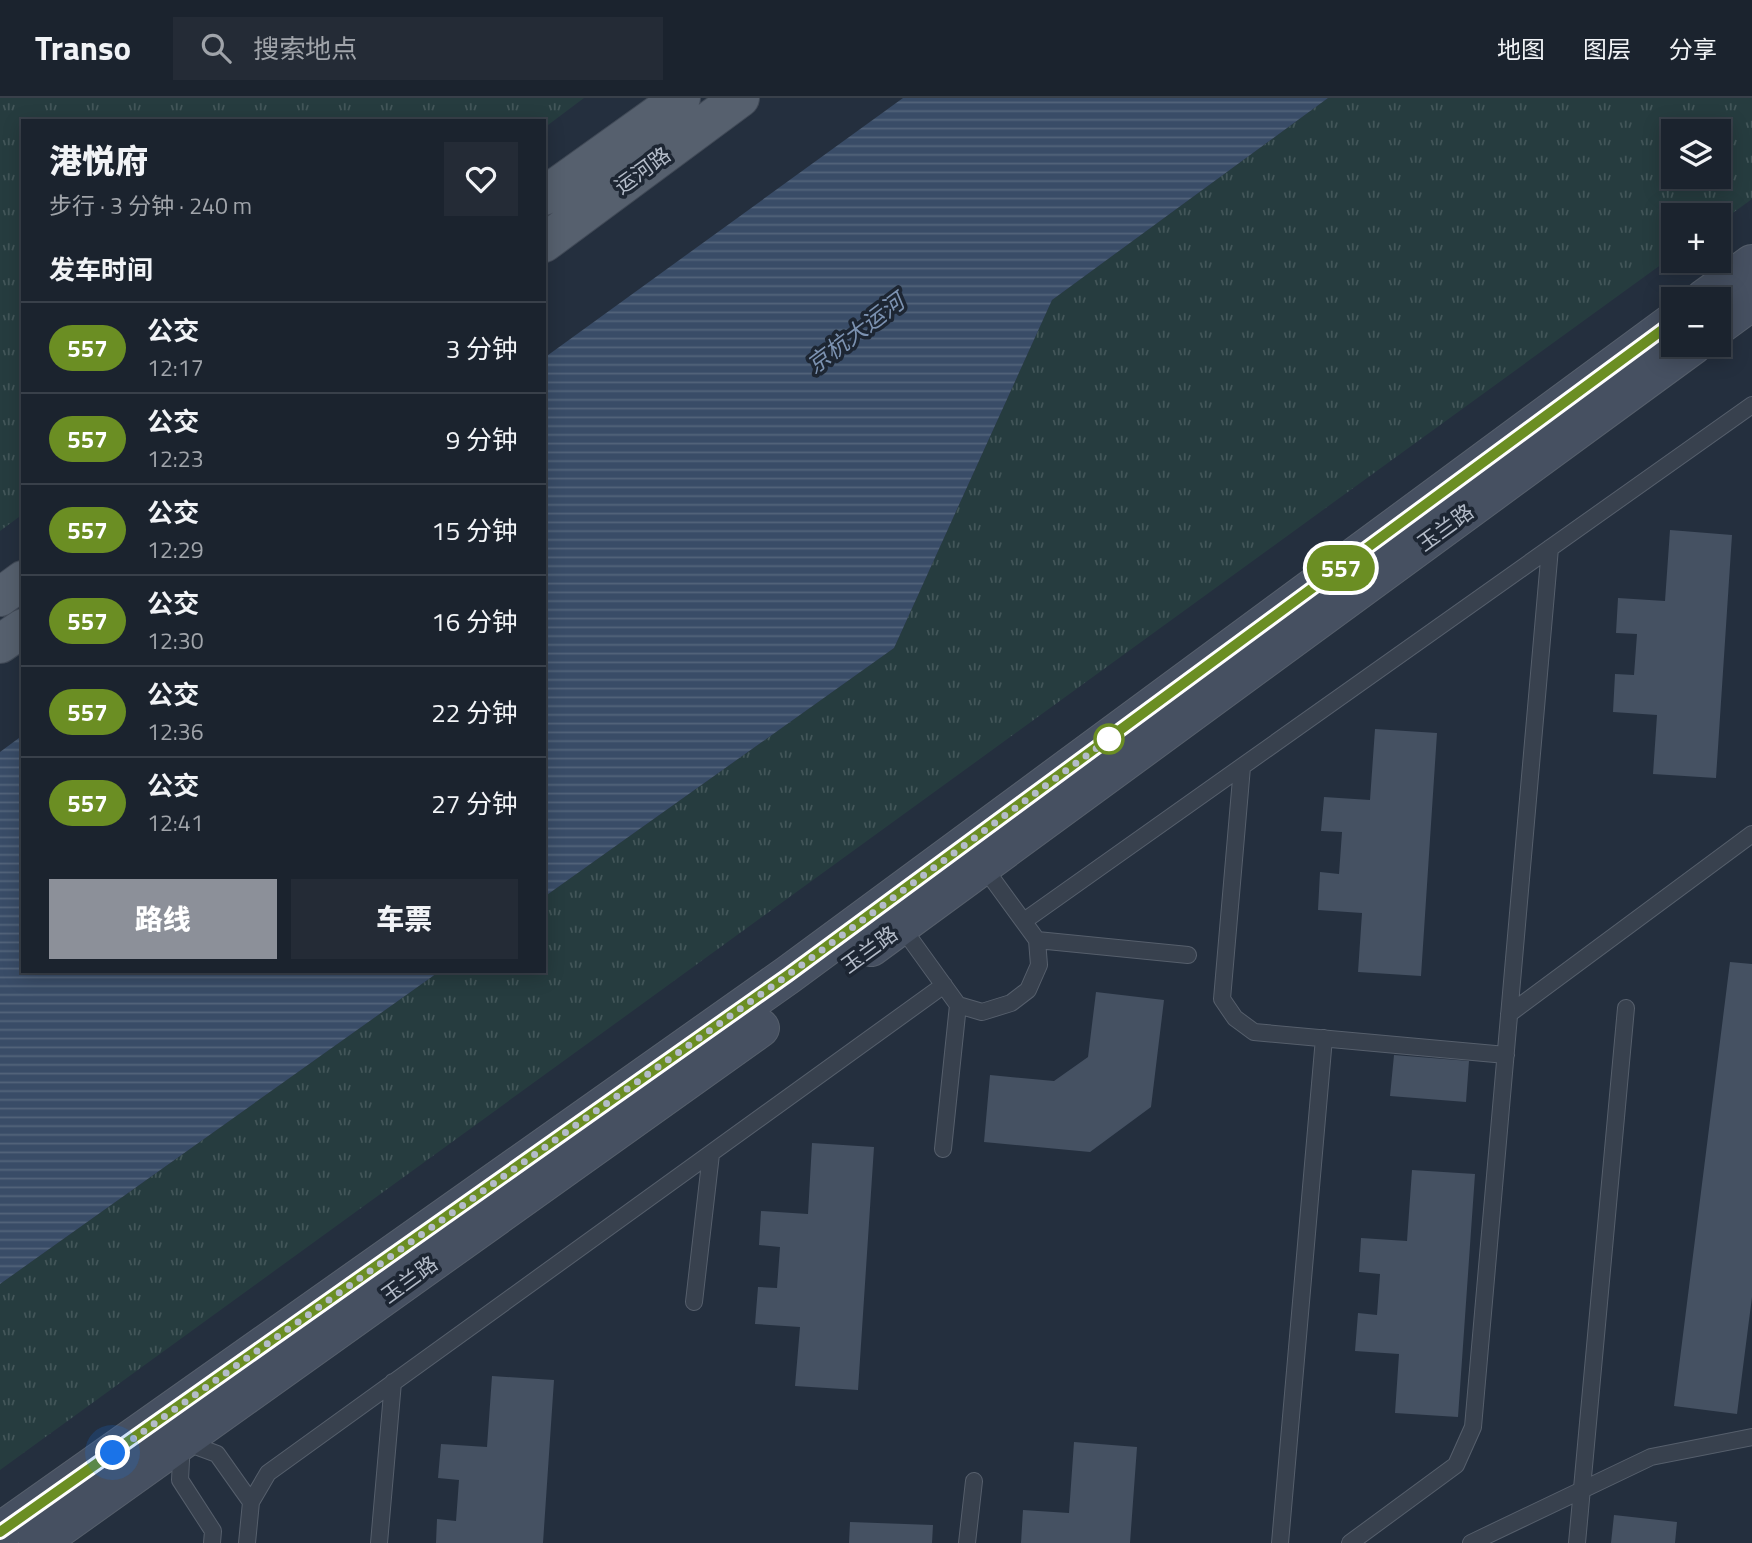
<!DOCTYPE html>
<html lang="zh">
<meta charset="utf-8">
<style>
:root{--surface:#1b232e;--page:#242b36;--text:#f1f3f6;--muted:#a0a4aa;--line:#39404a;--accent:#8c9099}
body{margin:0;font-family:"Titillium Web","Noto Sans SC",sans-serif;background:var(--page);color:var(--text);height:100vh;display:flex;flex-direction:column;font-size:26px;white-space:nowrap}
*{box-sizing:border-box;margin:0}
p{font-size:23px;color:var(--muted)}
.icon{flex:none;width:38px;height:38px;fill:none;stroke:currentColor;stroke-width:2;stroke-linecap:round;stroke-linejoin:round}
.map{position:relative;flex:1;overflow:hidden}
.sheet{position:absolute;left:21px;top:21px;width:525px;height:854px;display:flex;flex-direction:column;background:var(--surface);border-radius:0px;box-shadow:0 4px 18px #0003,0 0 0 2px var(--line)}
.sheet>*{flex:none}
.badge{padding:0 14px;border-radius:23px;font-size:24px;line-height:46px}
.buttons{position:absolute;left:1661px;top:21px;display:grid;gap:14px}
.buttons a{display:grid;place-items:center;width:70px;height:70px;border-radius:0px;background:var(--surface);box-shadow:0 4px 18px #0003,0 0 0 2px var(--line);font-size:35px}
.you{position:absolute;width:35px;height:35px;margin:-18px;border:5px solid #fff;border-radius:50%;background:#1a73e8;box-shadow:0 0 0 10px #1a73e833}
.map>.badge{position:absolute;translate:-50% -50%;box-shadow:0 0 0 4px #fff}
h2{padding:0 28px;font-size:26px;line-height:63px}
.round{display:grid;place-items:center;flex:none;width:74px;height:74px;border-radius:0px;background:var(--page)}
.head{display:flex;align-items:center;justify-content:space-between;height:119px;padding:0 28px}
h1{font-size:33px;font-weight:800;line-height:52px}
.primary-button{display:flex;gap:14px;margin-top:auto;padding:14px 28px}
.primary-button a{flex:1;height:80px;border-radius:0px;background:var(--accent);color:#fff;font-size:28px;font-weight:800;line-height:80px;text-align:center}
.primary-button a+a{background:var(--page);color:var(--text)}
ul{padding:0;list-style:none}
li{display:flex;align-items:center;gap:21px;height:91px;padding:0 28px;border-top:2px solid var(--line)}
li div{flex:1}
li b{display:block;font-size:26px}
li em{font-style:normal}
li .badge{min-width:77px;font-weight:700;text-align:center}
header{display:flex;align-items:center;gap:42px;box-sizing:border-box;height:98px;padding:0 35px;background:var(--surface);border-bottom:2px solid var(--line)}
header strong{font-size:33px}
nav{display:flex;gap:38px;margin-inline-start:auto;font-size:24px}
.search{width:490px;height:63px;background:var(--page);display:flex;align-items:center;gap:18px;box-sizing:border-box;padding:0 24px;border-radius:0px;color:var(--muted);font-size:26px}
.map>svg:first-child{display:block}
.grass{fill:url(#grass-tufts);fill-rule:evenodd}
.water{fill:url(#water-rules)}
.building{fill:#455162}
.lines{fill:none;stroke-linecap:round;stroke-linejoin:round}
.lane-casing{stroke:#565f6c;stroke-width:18}
.secondary-casing{stroke:#565f6c;stroke-width:40}
.primary-casing{stroke:#414a57;stroke-width:40}
.lane{stroke:#38414e;stroke-width:16}
.secondary{stroke:#465061;stroke-width:38}
.primary{stroke:#56606e;stroke-width:38}
.line-casing{stroke:#fff;stroke-width:16}
.line{stroke:#6b8e23;stroke-width:10}
.walk{stroke:#b4bcc9;stroke-width:7;stroke-dasharray:0 12.6}
.stop-dot{fill:#fff;stroke:#6b8e23;stroke-width:3.5}
.labels{text-anchor:middle;dominant-baseline:central;stroke-width:7;stroke-linejoin:round;paint-order:stroke}
.street-label{font-size:21px;fill:#b4bcc9;stroke:#1d2633}
.water-label{font-size:23px;font-style:italic;fill:#7c92b1;stroke:#1d2633}
</style>
<header>
<strong>Transo</strong>
<div class="search"><svg class="icon" aria-label="search" viewBox="0 0 24 24"><circle cx="10" cy="10" r="6"/><path d="M15 15l6 6"/></svg>搜索地点</div>
<nav><a>地图</a><a>图层</a><a>分享</a></nav>
</header>
<div class="map">
<svg width="1752" height="1445" viewBox="0 0 1752 1445">
<defs>
<pattern id="grass-tufts" width="24" height="20" patternUnits="userSpaceOnUse" patternTransform="scale(1.75)"><rect width="24" height="20" fill="#263c3f"/><path d="M3 7l-1-3M5 7V3M7 7l1-3M15 17l-1-3M17 17v-4M19 17l1-3" fill="none" stroke="#435659"/></pattern>
<pattern id="water-rules" width="6" height="5" patternUnits="userSpaceOnUse" patternTransform="scale(1.75)"><rect width="6" height="5" fill="#394c67"/><path d="M0 2.5h6" fill="none" stroke="#53647b"/></pattern>
</defs>
<rect width="100%" height="100%" fill="#242f3e"/>
<path class="grass" d="M0,0H584L544,30V23H23V416L0,433Z
M1328,0H1752V101L1719,125L1718,117H1673V158L0,1372V1186L440,873H544V799L894,550L1052,202ZM1673,33H1718V79H1673Z"/>
<path class="water" d="M903,0H1328L1052,202L894,550L544,799V260Z
M23,637V873H440L0,1186V654Z"/>
<path class="building" d="M1670,432L1732,437L1716,680L1653,676L1657,617L1613,614L1615,576L1634,577L1637,536L1616,535L1618,500L1665,503Z
M1375,631L1437,635L1421,878L1358,874L1362,815L1318,812L1320,774L1339,776L1342,734L1321,733L1324,699L1370,702Z
M1730,864L1752,866V1199L1737,1316L1674,1308Z
M1096,894L1164,902L1151,1009L1090,1054L984,1044L990,977L1054,983L1088,959Z
M1394,957L1469,963L1466,1004L1390,998Z
M812,1045L874,1049L858,1292L795,1288L800,1229L755,1226L758,1189L777,1190L780,1149L759,1147L761,1113L808,1116Z
M1412,1072L1475,1076L1458,1319L1395,1315L1399,1256L1355,1253L1358,1215L1377,1217L1380,1176L1359,1174L1361,1140L1407,1143Z
M492,1278L554,1282L543,1445H436L437,1421L456,1423L459,1382L438,1380L441,1346L487,1349Z
M1074,1344L1137,1349L1130,1445H1021L1023,1412L1069,1415Z
M1614,1417L1677,1424L1675,1445H1611Z
M850,1424L933,1427L932,1445H849Z"/>
<g class="lines">
<defs>
<path id="lane" d="M1242,669L1222,901L1235,920L1254,934L1506,957
M983,768L1037,842L1039,867L1028,892L1011,905L982,914L958,907L901,828L926,776Z
M1024,823L1752,307
M1037,842L1188,857
M1509,916L1752,736
M943,1051L958,907
M694,1204L711,1056
M251,1404L268,1375L944,887
M212,1445L213,1433L180,1382L182,1343L217,1356L251,1404L247,1445
M379,1445L393,1284
M967,1445L974,1383
M1280,1445L1324,940
M1350,1445L1456,1367L1473,1329L1550,450
M1471,1445L1651,1359L1752,1339
M1577,1445L1626,910"/>
<path id="secondary" d="M1704,201L1752,166
M1718,228L1752,203
M871,849L1693,247
M0,1434L788,877L1673,224
M38,1445L760,930"/>
<path id="primary" d="M544,98L681,0
M544,145L740,0
M0,499L23,482
M0,546L23,530"/>
</defs>
<use href="#lane" class="lane-casing"/>
<use href="#secondary" class="secondary-casing"/>
<use href="#primary" class="primary-casing"/>
<use href="#lane" class="lane"/>
<use href="#secondary" class="secondary"/>
<use href="#primary" class="primary"/>
</g>
<g class="lines">
<defs>
<path id="line" d="M0,1434L788,877L1673,224"/>
</defs>
<use href="#line" class="line-casing"/>
<use href="#line" class="line"/>
<path class="walk" d="M113,1355L788,877L1109,641"/>
</g>
<circle class="stop-dot" cx="1109" cy="641" r="14"/>
<g class="labels">
<g class="street-label">
<text transform="translate(642 72) rotate(-36)">运河路</text>
<text transform="translate(1445 429) rotate(-36)">玉兰路</text>
<text transform="translate(869 851) rotate(-36)">玉兰路</text>
<text transform="translate(409 1181) rotate(-36)">玉兰路</text>
</g>
<g class="water-label">
<text transform="translate(855 235) rotate(-37)">京杭大运河</text>
</g>
</g>
</svg>
<div class="buttons">
<a><svg class="icon" aria-label="layers" viewBox="0 0 24 24"><path d="M12 4l9 5-9 5-9-5zM3 14l9 5 9-5"/></svg></a>
<a>+</a>
<a>−</a>
</div>
<div class="you" style="left:113px;top:1355px"></div>
<b class="badge" style="left:1341px;top:470px;background:#6b8e23;color:#fff">557</b>
<section class="sheet">
<div class="head"><div><h1>港悦府</h1><p>步行 · 3 分钟 · 240 m</p></div><a class="round"><svg class="icon" aria-label="heart" viewBox="0 0 24 24"><path d="M12 20l-8-8c-3-5 5-10 8-4 3-6 11-1 8 4z"/></svg></a></div>
<h2>发车时间</h2>
<ul>
<li><span class="badge" style="background:#6b8e23;color:#fff">557</span><div><b>公交</b><p>12:17</p></div><em>3 分钟</em></li>
<li><span class="badge" style="background:#6b8e23;color:#fff">557</span><div><b>公交</b><p>12:23</p></div><em>9 分钟</em></li>
<li><span class="badge" style="background:#6b8e23;color:#fff">557</span><div><b>公交</b><p>12:29</p></div><em>15 分钟</em></li>
<li><span class="badge" style="background:#6b8e23;color:#fff">557</span><div><b>公交</b><p>12:30</p></div><em>16 分钟</em></li>
<li><span class="badge" style="background:#6b8e23;color:#fff">557</span><div><b>公交</b><p>12:36</p></div><em>22 分钟</em></li>
<li><span class="badge" style="background:#6b8e23;color:#fff">557</span><div><b>公交</b><p>12:41</p></div><em>27 分钟</em></li>
</ul>
<div class="primary-button"><a>路线</a><a>车票</a></div>
</section>
</div>
